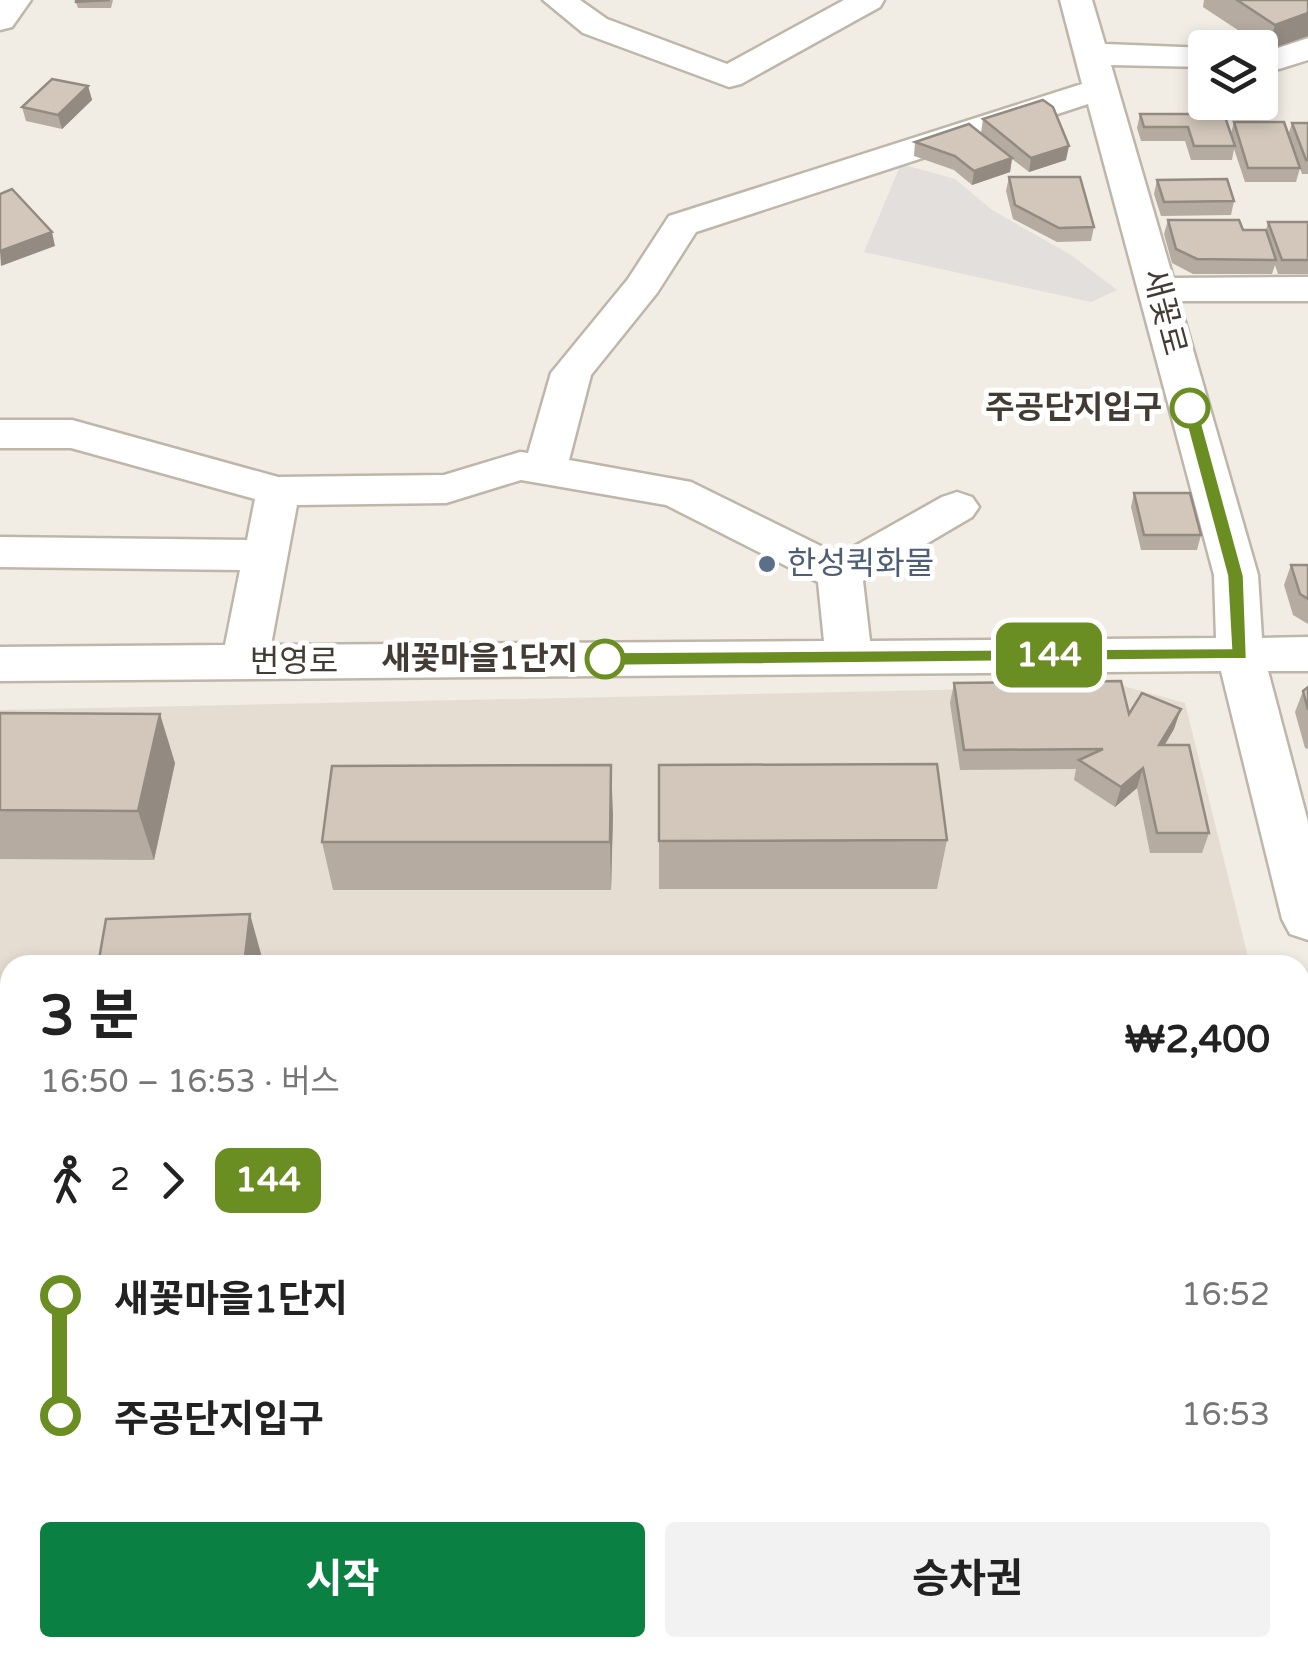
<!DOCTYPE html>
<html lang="ko">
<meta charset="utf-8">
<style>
:root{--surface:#fff;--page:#f2f2f2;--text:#222;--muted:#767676;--accent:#0b8043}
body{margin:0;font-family:"Varela Round","Noto Sans KR",sans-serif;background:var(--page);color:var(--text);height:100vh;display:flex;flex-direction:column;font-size:38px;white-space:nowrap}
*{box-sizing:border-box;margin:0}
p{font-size:32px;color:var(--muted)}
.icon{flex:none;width:55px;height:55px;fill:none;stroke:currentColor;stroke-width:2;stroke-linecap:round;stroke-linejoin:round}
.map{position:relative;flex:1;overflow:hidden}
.details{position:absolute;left:0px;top:955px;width:1310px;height:702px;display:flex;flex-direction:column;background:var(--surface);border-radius:30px 30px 0 0;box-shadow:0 5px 15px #0003}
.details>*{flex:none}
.badge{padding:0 20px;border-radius:15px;font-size:35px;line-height:65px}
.controls{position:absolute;left:1188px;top:30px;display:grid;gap:20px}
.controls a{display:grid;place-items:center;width:90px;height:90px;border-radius:10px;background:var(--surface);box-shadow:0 5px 15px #0003;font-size:50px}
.map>.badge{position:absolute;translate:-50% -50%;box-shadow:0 0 0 5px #fff}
.legs{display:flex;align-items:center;gap:15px;height:110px;padding:0 40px;font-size:32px}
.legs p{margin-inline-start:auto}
.headline{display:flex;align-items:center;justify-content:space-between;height:170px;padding:0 40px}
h1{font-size:55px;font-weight:700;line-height:75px}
.cta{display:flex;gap:20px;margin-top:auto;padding:20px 40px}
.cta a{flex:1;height:115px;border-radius:10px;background:var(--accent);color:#fff;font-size:40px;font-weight:700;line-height:115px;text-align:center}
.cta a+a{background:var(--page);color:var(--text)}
ul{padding:0 40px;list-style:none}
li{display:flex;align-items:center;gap:35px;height:120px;font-size:38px}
li i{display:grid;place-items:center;width:15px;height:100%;margin:0 12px;background:currentColor}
li i::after{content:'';width:25px;height:25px;margin:-12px;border:8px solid;border-radius:50%;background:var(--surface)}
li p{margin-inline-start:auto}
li:first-child i{background:linear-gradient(#0000 50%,currentColor 0)}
li:last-child i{background:linear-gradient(currentColor 50%,#0000 0)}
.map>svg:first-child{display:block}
.residential{fill:#e5ddd2}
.green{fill:#d0e4ae}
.parking{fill:#e2dfdc}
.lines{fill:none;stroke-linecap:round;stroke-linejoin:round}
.minor-casing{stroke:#bfb6aa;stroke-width:5}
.minor{fill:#fff;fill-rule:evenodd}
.wall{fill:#b5aba0}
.shaded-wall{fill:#938b82}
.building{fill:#d2c7ba;stroke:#938b82;stroke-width:2.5}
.line-1{fill:#6b8e23;stroke:#fff;stroke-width:2.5}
.stop-1-dot{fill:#fff;stroke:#6b8e23;stroke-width:5}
.service-dot{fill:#5c6f8a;stroke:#fff;stroke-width:4}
.labels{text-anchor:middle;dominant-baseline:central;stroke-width:10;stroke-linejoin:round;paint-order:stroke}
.street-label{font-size:32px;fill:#433c34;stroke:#fff}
.stop-label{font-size:32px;font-weight:bold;fill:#433c34;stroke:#fff;text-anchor:end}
.service-label{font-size:32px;fill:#4e5e75;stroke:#fff;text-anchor:start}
</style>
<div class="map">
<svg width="1308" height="1656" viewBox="0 0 1308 1656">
<rect width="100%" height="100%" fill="#f1ece4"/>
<path class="residential" d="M1123,686L1185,703L1250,965H10V1648H1300V1169L1308,1201V1656H0V710Z"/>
<path class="green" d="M72,1648H431L429,1656H70L68,1651Z"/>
<path class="parking" d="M901,164L955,179L992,210L1071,255L1117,290L1091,302L864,252Z"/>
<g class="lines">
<defs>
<path id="minor" d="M0,0H31L12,27L0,30Z
M543,0H580L607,19L727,64L844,0H884L880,7L741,84L729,87L583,33Z
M1060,0H1092L1105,44L1207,48L1205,67L1111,65L1173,278L1308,277V301H1179L1258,575L1262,638L1308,637V671H1268L1308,822V940L1290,934L1282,919L1221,671L0,681V647L225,645L240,570L0,567V537L247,540L255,499L71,448H0V420H72L278,477L444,475L520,452L528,453L551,373L628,279L669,216L1082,84ZM1088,104L1214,575L1216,638L870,641L863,581L972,517L979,507L972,497L957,492L942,497L839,555L691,482L569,460L591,375L657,293L696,232ZM521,480L666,505L818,582L824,641L271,645L297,505L446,503Z
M1308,38V60L1279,69H1260V49H1275Z"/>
</defs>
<use href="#minor" class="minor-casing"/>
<use href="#minor" class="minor"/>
</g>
<path class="wall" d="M113,0L111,8H78L76,2Z
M1204,0H1308L1268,50L1203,7Z
M88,86L92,100L62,129L26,121L22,107Z
M1140,114L1231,133L1234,122L1288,135L1292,123H1308V174H1302L1300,168L1296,182H1245L1234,149L1232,160H1191L1185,141H1141L1137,128Z
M983,119L1066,160L1029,172L1012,159L1010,172L972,185L954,170L914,156L915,142L981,133Z
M1009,177L1094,227L1091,241L1057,242L1013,219L1006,191Z
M1157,180L1234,201L1231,215L1161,216L1154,194Z
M1168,220L1243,230H1266L1268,222H1308V274H1278L1275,265L1272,274H1193L1172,263L1164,234Z
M1134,493L1201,535L1197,550H1141L1131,507Z
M1291,565H1308V624L1293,615L1284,585Z
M954,683L1129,714L1174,729L1165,745L1209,833L1202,853H1150L1137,788L1115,807L1074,780L1076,769L960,770L950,703Z
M1308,687V749L1305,748L1295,712L1303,691Z
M0,713L175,763L154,860L0,859Z
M659,765L947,840L937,889H659Z
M613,815L611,890H333L322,842Z
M0,1114H10V1290H0Z
M10,1348V1482L0,1468V1404Z
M1300,1449H1308L1307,1485H1300Z"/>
<path class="shaded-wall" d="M1308,13V36L1268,50L1275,25Z
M88,86L92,100L62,129L58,115Z
M1069,146L1066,160L1029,172L1031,158Z
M1012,158L1010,172L972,185L974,171Z
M52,232L55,246L1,266L0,251Z
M1181,709L1174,729L1152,765L1159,745Z
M160,714L175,763L154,860L138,811Z
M611,765L613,815L611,890L610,842Z
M1143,768L1137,788L1115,807L1121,787Z
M250,914L263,961L262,965H244Z"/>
<path class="building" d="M76,0H110L76,2Z
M1237,0H1308V13L1275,25Z
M52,79L88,86L58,115L22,107Z
M1043,100L1053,107L1069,146L1031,158L983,119Z
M1140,114H1224L1235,146H1194L1188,127H1144Z
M1234,122H1284L1300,168H1248Z
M1292,123H1308V160H1306Z
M969,124L1012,158L974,171L955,156L915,142Z
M1009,177H1080L1094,227L1059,228L1015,205Z
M1227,179L1234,201L1164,202L1157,180Z
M12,189L52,232L0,251V194Z
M1168,220H1239L1243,230H1266L1276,260L1197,259L1176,249Z
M1268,222H1308V260H1282Z
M1134,493H1190L1201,535H1144Z
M1291,565H1308V599L1300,594Z
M1121,681L1129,714L1142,693L1181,709L1159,745H1189L1209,833H1157L1143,768L1121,787L1079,760L1103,749L964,750L954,683Z
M1308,687V710L1303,691Z
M0,713L160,714L138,811L0,810Z
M937,764L947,840L659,841V765Z
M611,765L610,842H322L332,766Z
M250,914L244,965H98L106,919Z
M0,1114H10V1249H0Z
M1300,1329H1305L1308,1342V1449H1300Z
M10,1348V1454H0V1404Z"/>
<path class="line-1" d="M1190,402L1198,408L1244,576L1247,659L605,666L596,659L605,652L1231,648L1227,576L1182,408Z"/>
<g class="stop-1-dot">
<circle cx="1190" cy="408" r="18"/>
<circle cx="605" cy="659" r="18"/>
</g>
<circle class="service-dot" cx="767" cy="564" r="10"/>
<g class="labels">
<g class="street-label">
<text transform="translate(1164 312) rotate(75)">새꽃로</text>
<text x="294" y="662">번영로</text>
</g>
<g class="stop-label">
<text x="1162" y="408">주공단지입구</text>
<text x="578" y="659">새꽃마을1단지</text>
</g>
<g class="service-label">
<text x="787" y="564">한성퀵화물</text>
</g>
</g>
</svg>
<div class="controls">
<a><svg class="icon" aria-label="layers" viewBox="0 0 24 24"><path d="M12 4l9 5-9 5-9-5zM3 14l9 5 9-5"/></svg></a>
</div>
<b class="badge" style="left:1049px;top:655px;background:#6b8e23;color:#fff">144</b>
<section class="details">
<div class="headline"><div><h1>3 분</h1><p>16:50 – 16:53 · 버스</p></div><b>₩2,400</b></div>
<div class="legs"><svg class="icon" aria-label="walk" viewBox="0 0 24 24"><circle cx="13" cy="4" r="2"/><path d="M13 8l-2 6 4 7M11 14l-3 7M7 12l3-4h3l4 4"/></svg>2<svg class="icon" aria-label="forward" viewBox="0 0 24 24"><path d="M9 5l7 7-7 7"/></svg><b class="badge" style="background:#6b8e23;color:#fff">144</b></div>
<ul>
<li><i style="color:#6b8e23"></i><b>새꽃마을1단지</b><p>16:52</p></li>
<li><i style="color:#6b8e23"></i><b>주공단지입구</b><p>16:53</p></li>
</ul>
<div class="cta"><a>시작</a><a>승차권</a></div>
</section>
</div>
